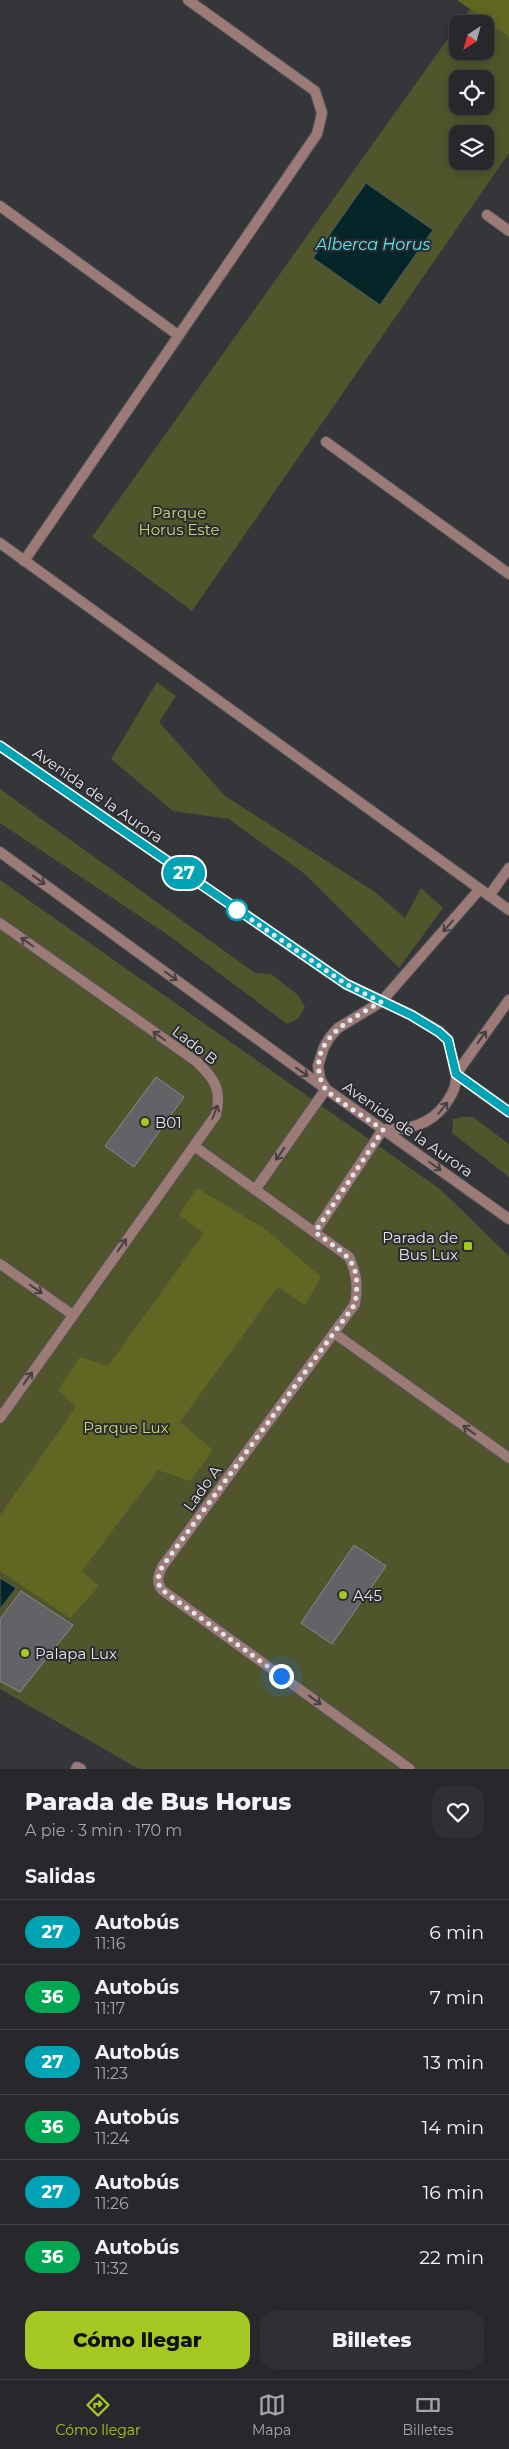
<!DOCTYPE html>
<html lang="es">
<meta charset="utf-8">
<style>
:root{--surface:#28282c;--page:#303034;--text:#f1f3f6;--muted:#a5a6a9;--line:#444448;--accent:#a5c822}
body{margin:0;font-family:Montserrat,sans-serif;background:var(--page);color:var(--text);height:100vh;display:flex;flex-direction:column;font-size:19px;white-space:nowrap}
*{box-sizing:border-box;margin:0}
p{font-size:16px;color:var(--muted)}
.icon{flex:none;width:28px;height:28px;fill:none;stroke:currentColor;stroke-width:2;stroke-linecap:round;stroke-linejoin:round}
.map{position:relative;height:1769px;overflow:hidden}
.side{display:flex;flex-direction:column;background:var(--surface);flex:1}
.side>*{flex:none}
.badge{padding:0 10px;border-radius:16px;font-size:18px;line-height:32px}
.needle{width:32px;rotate:216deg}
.buttons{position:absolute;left:449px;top:15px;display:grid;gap:10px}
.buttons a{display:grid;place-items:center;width:45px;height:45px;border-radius:10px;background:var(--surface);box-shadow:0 2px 12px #0003,0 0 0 1px var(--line);font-size:25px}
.you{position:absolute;width:25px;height:25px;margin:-12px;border:4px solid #fff;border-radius:50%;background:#1a73e8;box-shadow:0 0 0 8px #1a73e833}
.map>.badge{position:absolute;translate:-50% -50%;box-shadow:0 0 0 2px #fff}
h2{padding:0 25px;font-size:19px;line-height:45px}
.round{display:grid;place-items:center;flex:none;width:52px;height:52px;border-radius:15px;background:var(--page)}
.summary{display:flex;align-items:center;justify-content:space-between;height:85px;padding:0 25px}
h1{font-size:24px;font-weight:800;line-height:38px}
.action{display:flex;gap:10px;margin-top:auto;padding:10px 25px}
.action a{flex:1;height:58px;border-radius:15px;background:var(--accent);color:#111;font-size:20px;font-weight:800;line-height:58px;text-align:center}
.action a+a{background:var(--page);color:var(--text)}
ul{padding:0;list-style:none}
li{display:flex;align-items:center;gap:15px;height:65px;padding:0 25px;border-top:1px solid var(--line)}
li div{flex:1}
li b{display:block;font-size:19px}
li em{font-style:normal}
li .badge{min-width:55px;font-weight:700;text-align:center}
.menu{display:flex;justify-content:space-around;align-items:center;height:70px;border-top:1px solid var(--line);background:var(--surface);font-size:14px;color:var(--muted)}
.menu a{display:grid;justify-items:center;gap:2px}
.menu .current{color:var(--accent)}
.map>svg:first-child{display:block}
.green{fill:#50552c;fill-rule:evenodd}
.forest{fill:#606722}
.water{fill:#052529;stroke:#485f62}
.building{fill:#626267;stroke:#89898f}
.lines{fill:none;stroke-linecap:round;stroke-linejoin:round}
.street-casing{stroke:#515256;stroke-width:12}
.street{stroke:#9c7b77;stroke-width:10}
.oneway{stroke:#474042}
.line-casing{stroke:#fff;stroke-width:11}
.line{stroke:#00a3b4;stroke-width:8}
.walk{stroke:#e4e5e8;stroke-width:5;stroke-dasharray:0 9}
.stop-dot{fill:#fff;stroke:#00a3b4;stroke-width:2.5}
.poi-dot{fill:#a5c822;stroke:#2b2c30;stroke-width:2}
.labels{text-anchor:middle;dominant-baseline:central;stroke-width:4;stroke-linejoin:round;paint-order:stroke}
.park-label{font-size:15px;fill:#cad675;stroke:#2b2c30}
.street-label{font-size:15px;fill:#e4e5e8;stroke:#2b2c30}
.poi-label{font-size:15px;fill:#e4e5e8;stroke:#2b2c30;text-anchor:start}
.water-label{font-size:16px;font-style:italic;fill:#5ce9fb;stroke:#2b2c30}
</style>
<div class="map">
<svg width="509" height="1769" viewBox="0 0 509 1769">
<rect width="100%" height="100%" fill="#35363a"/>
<path class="green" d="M470,9L509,37V153L192,611L92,537L457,26L458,51H485V24H459ZM458,79H485V106H458ZM458,134H485V161H458Z
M157,682L176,696L159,722L225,796L375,892L405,918L421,888L443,908L399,968L306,875L229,819L173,811L111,759Z
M0,789L255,973L271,974L298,995L305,1007L298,1019L287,1024L168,935L0,823Z
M0,880L440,1189L509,1256V1769H139L0,1689Z
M463,1117H473L509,1144V1177L452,1133L453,1119Z"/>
<path class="forest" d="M457,0H509V37Z
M197,1188L265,1229L321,1277L305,1305L278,1287L180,1422L213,1450L190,1481L158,1470L82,1571L99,1586L70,1618L0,1571V1515L76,1407L58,1390L80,1357L108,1366L204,1233L179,1215Z"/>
<path class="water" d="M366,183L433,230L380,305L313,258Z
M0,1578L16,1588L0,1609Z"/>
<path class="building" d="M156,1077L184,1097L134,1167L105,1146Z
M354,1545L386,1566L332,1644L301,1623Z
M21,1591L73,1625L20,1692L0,1681V1619Z"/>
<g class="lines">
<defs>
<path id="street" d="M0,206L178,335
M487,215L509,231
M326,442L509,574
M0,543L509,910
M24,561L317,134L322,113L315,91L188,0
M0,746L346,984L411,1015L439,1031L448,1040L456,1074L509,1112
M0,852L326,1089L509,1219
M489,896L509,868
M0,923L197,1062C215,1079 222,1090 216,1115L0,1418
M194,1146L349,1257C357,1274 358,1286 355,1304L162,1567C158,1576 156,1582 162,1590L410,1769
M255,1190L326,1089L320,1079L318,1066L324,1047L330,1037L338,1028L381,1002L480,889
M315,1232L383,1129C412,1131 436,1122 450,1097C455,1089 457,1083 456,1074L509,1000
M0,1264L73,1315
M334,1333L509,1458
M76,1769L77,1767L81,1769"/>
</defs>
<use href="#street" class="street-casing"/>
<use href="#street" class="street"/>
</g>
<defs><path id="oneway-shaft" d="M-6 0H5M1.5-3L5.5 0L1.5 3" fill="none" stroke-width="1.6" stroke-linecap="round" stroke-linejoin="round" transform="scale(1.25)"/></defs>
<g class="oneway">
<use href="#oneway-shaft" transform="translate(39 880) rotate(36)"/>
<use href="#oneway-shaft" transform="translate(448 926) rotate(131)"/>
<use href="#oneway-shaft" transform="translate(27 942) rotate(-145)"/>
<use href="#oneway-shaft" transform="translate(171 976) rotate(36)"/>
<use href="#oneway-shaft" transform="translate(159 1036) rotate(-145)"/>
<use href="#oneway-shaft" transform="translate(482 1037) rotate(-54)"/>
<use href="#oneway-shaft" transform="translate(302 1072) rotate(36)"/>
<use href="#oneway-shaft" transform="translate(443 1108) rotate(-51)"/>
<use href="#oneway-shaft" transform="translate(215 1112) rotate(-69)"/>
<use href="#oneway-shaft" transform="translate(280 1154) rotate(125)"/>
<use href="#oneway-shaft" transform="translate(435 1166) rotate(35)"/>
<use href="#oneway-shaft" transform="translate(122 1245) rotate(-55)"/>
<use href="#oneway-shaft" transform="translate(36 1289) rotate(35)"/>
<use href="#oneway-shaft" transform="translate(28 1378) rotate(-55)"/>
<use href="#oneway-shaft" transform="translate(469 1430) rotate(-144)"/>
<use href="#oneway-shaft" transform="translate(315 1700) rotate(36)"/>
</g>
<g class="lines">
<defs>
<path id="line" d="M0,746L346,984L411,1015L439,1032L448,1040L456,1074L509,1112"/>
</defs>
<use href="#line" class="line-casing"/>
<use href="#line" class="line"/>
<path class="walk" d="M237,910L346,984L381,1002C355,1017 314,1036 319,1072C320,1078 322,1085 326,1090C340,1103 367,1118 383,1130L315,1232C347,1256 362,1259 355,1304L162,1567C158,1576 156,1582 162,1590L281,1676"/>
</g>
<circle class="stop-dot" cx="237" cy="910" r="10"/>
<g class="poi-dot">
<circle cx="145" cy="1122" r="5"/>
<rect x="463" y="1241" width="10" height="10" rx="2.5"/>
<circle cx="343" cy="1595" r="5"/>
<circle cx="25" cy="1653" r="5"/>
</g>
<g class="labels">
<g class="park-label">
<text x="179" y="512">Parque<tspan x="179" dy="17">Horus Este</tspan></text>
<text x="126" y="1427">Parque Lux</text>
</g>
<g class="street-label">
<text transform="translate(98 795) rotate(35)">Avenida de la Aurora</text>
<text transform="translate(195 1045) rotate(38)">Lado B</text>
<text transform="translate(408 1129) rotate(35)">Avenida de la Aurora</text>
<text transform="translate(202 1488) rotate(-54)">Lado A</text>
</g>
<g class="poi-label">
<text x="155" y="1122">B01</text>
<text x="458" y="1237" text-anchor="end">Parada de<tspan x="458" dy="17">Bus Lux</tspan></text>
<text x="353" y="1595">A45</text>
<text x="35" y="1653">Palapa Lux</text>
</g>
<g class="water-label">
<text x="373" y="244">Alberca Horus</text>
</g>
</g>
</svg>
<div class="buttons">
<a><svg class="needle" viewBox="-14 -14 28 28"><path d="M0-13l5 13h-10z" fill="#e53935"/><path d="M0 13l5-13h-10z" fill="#a5a6a9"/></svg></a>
<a><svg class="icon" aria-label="locate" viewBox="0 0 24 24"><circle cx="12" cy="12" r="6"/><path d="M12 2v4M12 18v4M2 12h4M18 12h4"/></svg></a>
<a><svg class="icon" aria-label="layers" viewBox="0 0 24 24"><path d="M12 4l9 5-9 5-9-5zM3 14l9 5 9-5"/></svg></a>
</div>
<div class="you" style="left:281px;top:1676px"></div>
<b class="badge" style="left:184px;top:873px;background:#00a3b4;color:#fff">27</b>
</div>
<section class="side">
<div class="summary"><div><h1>Parada de Bus Horus</h1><p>A pie · 3 min · 170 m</p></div><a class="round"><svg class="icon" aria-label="heart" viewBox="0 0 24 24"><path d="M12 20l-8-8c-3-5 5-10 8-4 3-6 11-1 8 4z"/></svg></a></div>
<h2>Salidas</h2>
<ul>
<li><span class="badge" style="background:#00a3b4;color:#fff">27</span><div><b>Autobús</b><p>11:16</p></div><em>6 min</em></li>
<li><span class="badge" style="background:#00a651;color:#fff">36</span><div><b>Autobús</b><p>11:17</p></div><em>7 min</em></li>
<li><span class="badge" style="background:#00a3b4;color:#fff">27</span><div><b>Autobús</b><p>11:23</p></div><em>13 min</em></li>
<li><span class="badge" style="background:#00a651;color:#fff">36</span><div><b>Autobús</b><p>11:24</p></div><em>14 min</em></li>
<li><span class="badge" style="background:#00a3b4;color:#fff">27</span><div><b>Autobús</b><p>11:26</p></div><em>16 min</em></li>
<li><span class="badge" style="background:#00a651;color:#fff">36</span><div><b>Autobús</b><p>11:32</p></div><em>22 min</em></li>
</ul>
<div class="action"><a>Cómo llegar</a><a>Billetes</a></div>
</section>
<nav class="menu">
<a class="current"><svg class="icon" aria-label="directions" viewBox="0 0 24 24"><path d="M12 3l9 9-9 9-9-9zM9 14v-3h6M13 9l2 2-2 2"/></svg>Cómo llegar</a>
<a><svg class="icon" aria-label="map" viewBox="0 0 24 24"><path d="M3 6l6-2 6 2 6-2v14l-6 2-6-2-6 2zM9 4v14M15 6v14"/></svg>Mapa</a>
<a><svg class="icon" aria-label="tickets" viewBox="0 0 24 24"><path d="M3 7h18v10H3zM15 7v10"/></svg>Billetes</a>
</nav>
